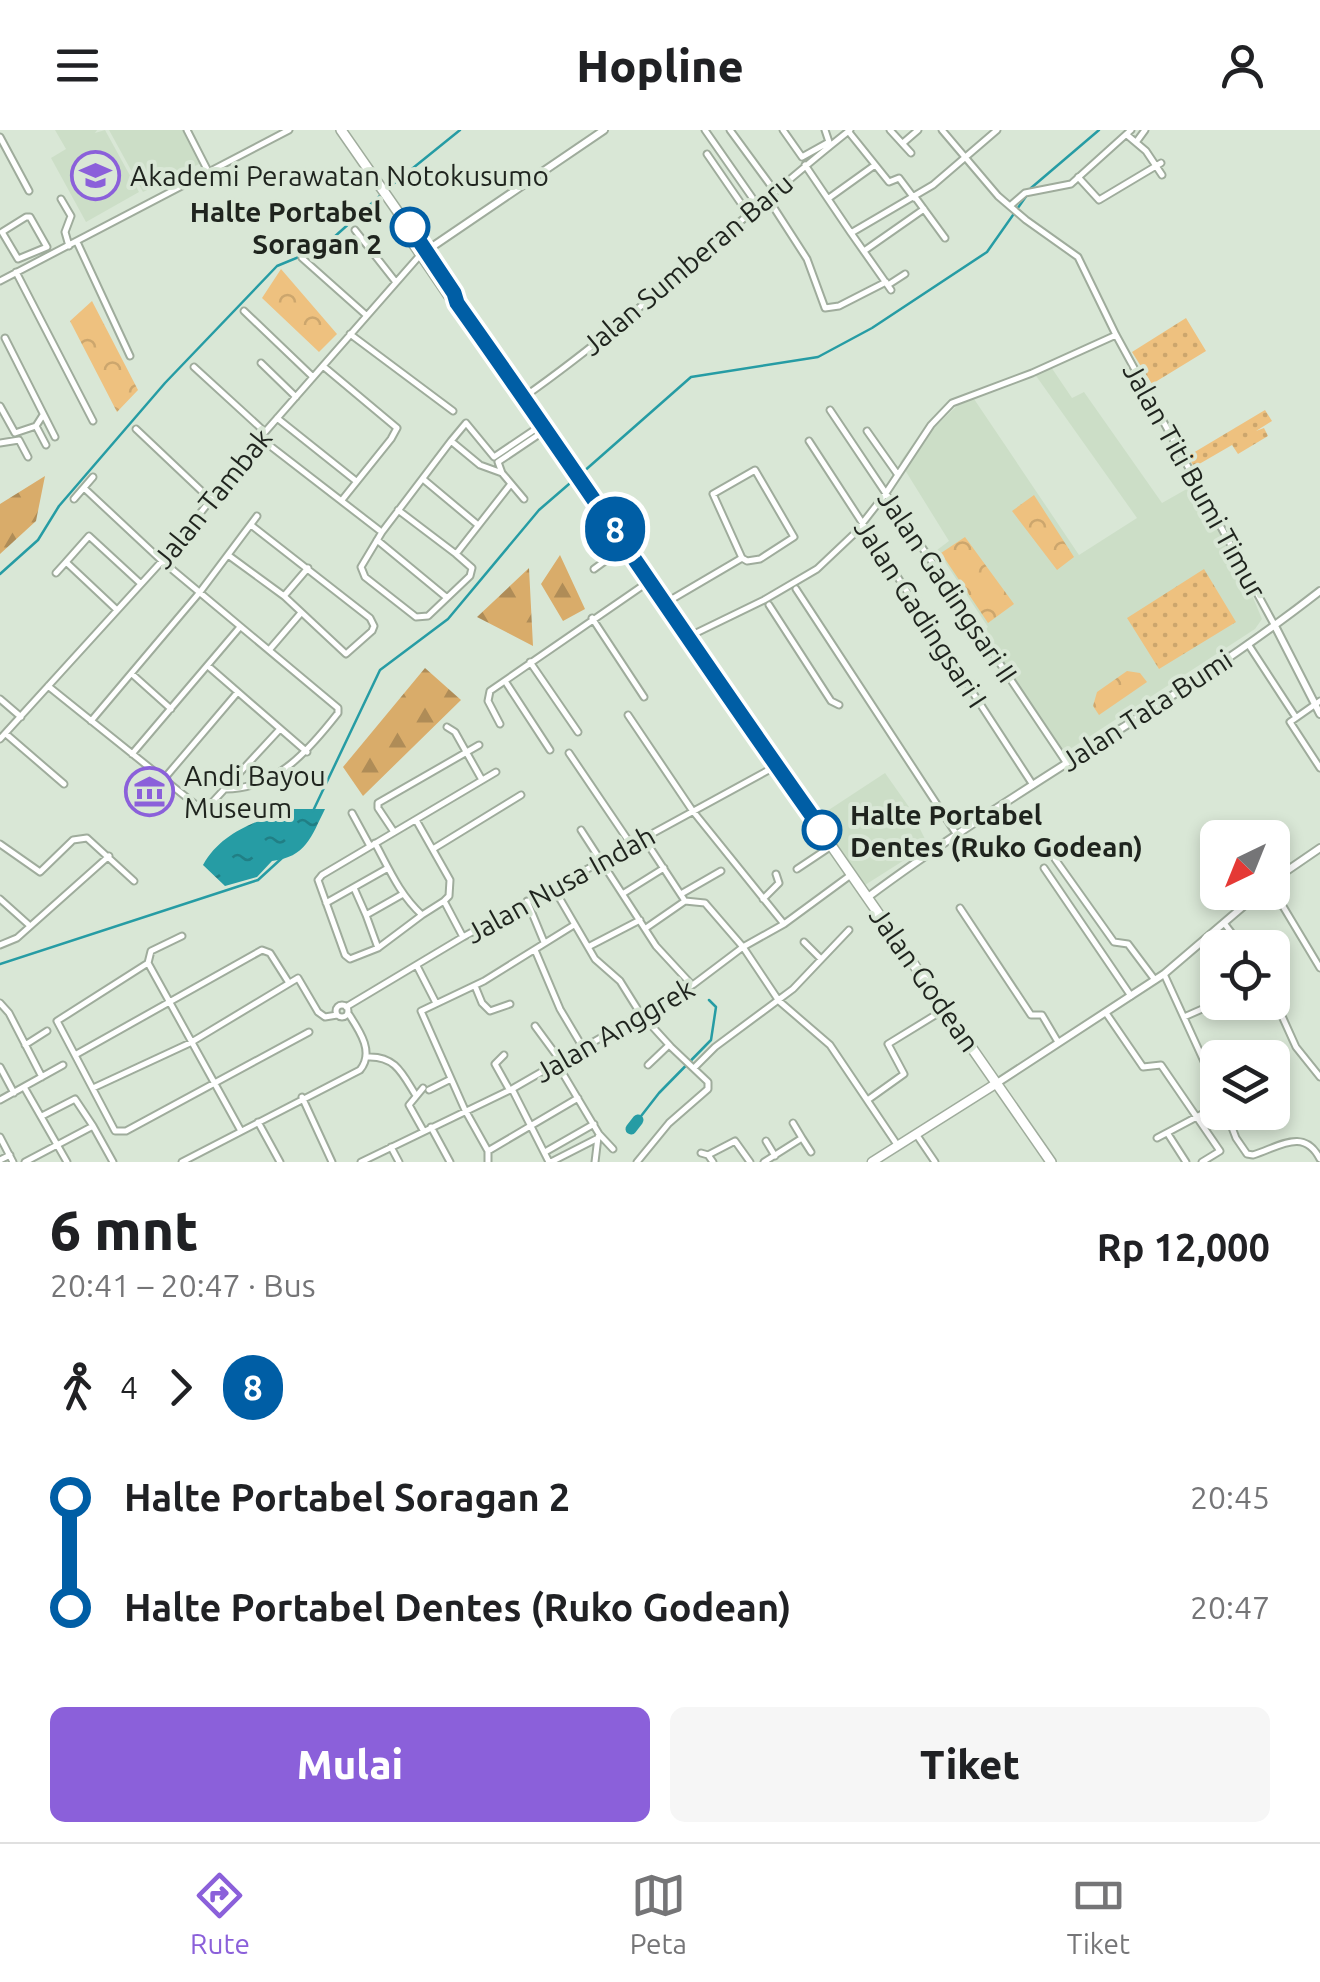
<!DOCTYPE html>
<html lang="id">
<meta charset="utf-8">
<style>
:root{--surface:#fff;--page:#f6f6f6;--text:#202124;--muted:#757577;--line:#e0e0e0;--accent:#8b60da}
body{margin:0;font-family:Ubuntu,sans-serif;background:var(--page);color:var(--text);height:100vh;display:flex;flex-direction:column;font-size:38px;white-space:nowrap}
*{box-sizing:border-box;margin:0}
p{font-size:32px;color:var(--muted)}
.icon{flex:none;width:55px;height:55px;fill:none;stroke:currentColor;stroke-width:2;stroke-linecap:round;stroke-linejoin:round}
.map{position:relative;height:1032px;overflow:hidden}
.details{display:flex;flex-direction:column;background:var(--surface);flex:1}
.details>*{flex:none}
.badge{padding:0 20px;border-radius:32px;font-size:35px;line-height:65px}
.needle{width:65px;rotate:223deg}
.fabs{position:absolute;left:1200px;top:690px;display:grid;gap:20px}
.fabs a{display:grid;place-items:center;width:90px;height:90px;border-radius:15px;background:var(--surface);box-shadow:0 5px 15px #0003;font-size:50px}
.map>.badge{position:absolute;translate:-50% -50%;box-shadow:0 0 0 5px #fff}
.legs{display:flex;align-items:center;gap:15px;height:110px;padding:0 50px;font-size:32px}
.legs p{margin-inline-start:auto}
.summary{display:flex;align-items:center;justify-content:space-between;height:170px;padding:0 50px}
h1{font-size:55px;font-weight:800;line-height:75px}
.action{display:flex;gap:20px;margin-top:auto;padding:20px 50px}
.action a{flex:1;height:115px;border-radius:15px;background:var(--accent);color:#fff;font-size:40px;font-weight:800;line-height:115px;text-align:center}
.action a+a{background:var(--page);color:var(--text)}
ul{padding:0 50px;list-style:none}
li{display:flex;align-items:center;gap:35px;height:110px;font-size:38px}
li i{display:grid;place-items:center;width:15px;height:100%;margin:0 12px;background:currentColor}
li i::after{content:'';width:25px;height:25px;margin:-12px;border:8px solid;border-radius:50%;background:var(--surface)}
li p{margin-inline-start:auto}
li:first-child i{background:linear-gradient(#0000 50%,currentColor 0)}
li:last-child i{background:linear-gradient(currentColor 50%,#0000 0)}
header{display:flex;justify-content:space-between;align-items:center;height:130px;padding:0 50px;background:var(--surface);font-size:45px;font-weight:800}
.tabs{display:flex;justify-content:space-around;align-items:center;height:140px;border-top:2px solid var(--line);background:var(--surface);font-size:28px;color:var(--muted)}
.tabs a{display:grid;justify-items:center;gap:5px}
.tabs .active{color:var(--accent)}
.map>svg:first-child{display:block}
.built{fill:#ccdec7}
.grass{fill:url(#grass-dots)}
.forest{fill:url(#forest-firs)}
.park{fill:url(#park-crowns)}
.water{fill:url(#water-ripples)}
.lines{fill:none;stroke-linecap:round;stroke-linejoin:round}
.stream{stroke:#269ca4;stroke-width:2.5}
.river{stroke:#269ca4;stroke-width:11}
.minor-casing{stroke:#9fac9c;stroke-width:9}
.tertiary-casing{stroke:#9fac9c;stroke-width:10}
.secondary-casing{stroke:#9fac9c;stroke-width:11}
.primary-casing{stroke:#9fac9c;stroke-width:12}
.minor{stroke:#fff;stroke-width:5}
.tertiary{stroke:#fff;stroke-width:6}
.secondary{stroke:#fff;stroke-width:8}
.primary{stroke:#fff;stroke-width:9}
.line-1-casing{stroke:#fff;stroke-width:22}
.line-1{stroke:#005ea5;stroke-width:15}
.stop-1-dot{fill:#fff;stroke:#005ea5;stroke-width:5}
.labels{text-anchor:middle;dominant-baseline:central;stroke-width:8;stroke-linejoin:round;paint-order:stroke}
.poi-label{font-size:28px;fill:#1f241e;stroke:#d9e7d6;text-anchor:start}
.stop-label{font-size:28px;font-weight:bold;fill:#1f241e;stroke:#d9e7d6;text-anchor:end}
.street-label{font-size:28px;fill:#1f241e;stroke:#d9e7d6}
</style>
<header><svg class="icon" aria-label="menu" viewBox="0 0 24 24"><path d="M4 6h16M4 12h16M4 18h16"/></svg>Hopline<svg class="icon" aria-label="person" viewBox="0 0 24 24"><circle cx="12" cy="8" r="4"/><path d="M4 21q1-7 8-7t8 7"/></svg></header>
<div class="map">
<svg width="1320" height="1032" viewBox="0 0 1320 1032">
<defs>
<pattern id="grass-dots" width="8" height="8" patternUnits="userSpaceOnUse" patternTransform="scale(2.5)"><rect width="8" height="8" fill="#eec17f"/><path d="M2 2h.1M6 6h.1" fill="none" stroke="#cca66d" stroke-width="1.8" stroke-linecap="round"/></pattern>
<pattern id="forest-firs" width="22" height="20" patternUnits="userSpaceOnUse" patternTransform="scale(2.5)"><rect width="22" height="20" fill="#d9ac6a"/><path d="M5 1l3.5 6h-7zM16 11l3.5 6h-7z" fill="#af8c57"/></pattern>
<pattern id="park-crowns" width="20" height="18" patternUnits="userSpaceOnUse" patternTransform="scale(2.5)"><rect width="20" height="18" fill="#eec17f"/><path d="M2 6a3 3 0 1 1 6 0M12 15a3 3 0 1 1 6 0" fill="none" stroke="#cca66d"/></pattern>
<pattern id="water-ripples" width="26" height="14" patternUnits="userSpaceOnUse" patternTransform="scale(2.5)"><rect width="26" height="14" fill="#269ca4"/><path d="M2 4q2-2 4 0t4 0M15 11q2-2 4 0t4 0" fill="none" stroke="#207f85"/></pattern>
</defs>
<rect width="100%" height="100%" fill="#d9e7d6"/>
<path class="built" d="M55,0H97L95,3L105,0L139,62L86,92L51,28L66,19Z
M109,0H185L203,32L143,62Z
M1051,237L1072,268L1084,262L1162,373L1192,356L1244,446L1262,489L1255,499L1064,623L981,502L988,497L937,420L949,411L900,332L927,295L933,299L958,275L974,269L1079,425L1137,388L1034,243Z
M885,643L909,677L928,715L865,755L818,687Z"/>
<path class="grass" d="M1186,188L1206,221L1152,254L1132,222Z
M1265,280L1272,291L1256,301L1264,298L1268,306L1238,324L1232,315L1194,337L1188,326Z
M1204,439L1236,492L1159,539L1127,488Z"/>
<path class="forest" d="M45,346L36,391L0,424V374Z
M560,425L585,479L563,491L541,454Z
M529,438L533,516L477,487Z
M425,538L461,570L363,666L343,637Z"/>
<path class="park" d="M281,139L337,204L319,222L262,168Z
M92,171L138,260L117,282L70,191Z
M1034,365L1074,427L1057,440L1012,381Z
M965,407L1014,474L988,493L941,423Z
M1127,541L1140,543L1147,552L1099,585L1093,576L1097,562Z"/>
<path class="water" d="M294,679H325C311,707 306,727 272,731L257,747L225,756L203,735C222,701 259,690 294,679Z"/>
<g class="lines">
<path class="stream" d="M1031,58L1099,0
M387,59L460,0
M582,343L691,247L818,227L872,198L987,122L1027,65
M0,444L38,410L59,376L165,253L277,136L323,117L381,65
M313,681L380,540L448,489L539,380L576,348
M0,834L258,750L282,728
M638,990L659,963L711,910L716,877L709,870"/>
<path class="river" d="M631,999L638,990"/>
<defs>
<path id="minor" d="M187,0L209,43
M705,0L758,76
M730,0L774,60
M783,0L802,27
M890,0L911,23
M942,0L998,66L1026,90L1078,127L1116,205L1275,496
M848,1L889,52L899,48L914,68
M1127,5L1146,21L1162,45
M0,7L29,61
M1137,11L1145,0
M903,13L918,0
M707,24L749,85
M802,27L829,12L825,0
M805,35L851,103L933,55L997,0
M1078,47L1099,70L1161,33
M767,67L807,129L825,178L839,176L886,152
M915,67L945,108
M829,68L875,35
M61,69L71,86L65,102L69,116
M1010,76L1025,63L1071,54L1131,0
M26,87H30L47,117L18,129L2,102Z
M355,100L395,151
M851,103L891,160
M77,112L130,226
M864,121L924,79
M302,128L366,185
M16,142L93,291
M0,151L289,0
M888,155L905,144
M244,181L313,247
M350,204L453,281
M5,208L55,307
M261,233L296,267
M323,236L397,298L391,309L342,370
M194,237L265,302
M524,267C639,186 740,87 850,0
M0,276L15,303L36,296L43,285
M830,280L1066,632
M277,288L356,351
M36,296L46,315
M540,296L494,327L466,293L451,311L480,335L502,343L498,332L544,301
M136,299L211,370
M867,301L898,345
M260,308L379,400
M451,311L382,402L361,437L365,447L416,487L428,486L470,446L472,438L456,424L510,355
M809,311L1033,655
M0,313L19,310L28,327
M502,343L524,369
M423,349L478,395
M84,358L162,431L338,578V583C309,620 276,659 225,659
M74,369L93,347
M398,380L456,424
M377,410L446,467
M228,425L284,466L346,524L372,501L374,496L370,488L251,395
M66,432L89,406L140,453
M594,439L627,415
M56,443L66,432L117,480
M796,459L957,705
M284,466L308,438
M667,472L742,428L713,364L755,340L794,407L760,429L747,431L742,428
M769,475L831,571L839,575
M592,488L644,567
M692,505L764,470L817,439L854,404L886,363L931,295L952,273L1032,243L1116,205
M1248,514L1295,586
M270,519L300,484
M530,532L578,602
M208,536L307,622
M132,544L171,579
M505,551L550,620
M48,556L201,679L208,677L280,599
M0,569L21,587
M1320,571L1290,592L1320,638
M628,585L692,680L784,794
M91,591L200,462L257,386
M500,594L488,571L490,561L651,450
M447,597L455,602L482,650
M6,604L64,654
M0,609L162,431L265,302L421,124
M569,623L632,716
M132,624L240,497
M163,650L237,563
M352,683L370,716
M416,690L450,750L449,766L444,771
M581,700L656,816L692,855
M394,702L378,678V673L479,615
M645,710L685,771L705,773L743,817L779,871L830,915L898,1016
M375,713C389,739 400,765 422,785L444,771L463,807
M0,714L40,742L73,710L87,708L134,751
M433,719L521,665
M1055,729L1114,812L1128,814L1155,850
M1044,738L1131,866
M797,739L830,717
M553,757L595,829L620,851L640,883L671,917L708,952V959L669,993L637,1032
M354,758L366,785
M1272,758L1320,838
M624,763L664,738
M681,764L721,741
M0,769L29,795
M763,769L779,753L776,744
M527,771L544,812
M326,773L388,738
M960,778L1031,885H1042L1058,912
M422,785L378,818L350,829L345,825L318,750L322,745L496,642
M1224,793L1243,818
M646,798L685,771
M182,806L151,821L148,833L241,1001
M804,812L821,829
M0,815L17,808L109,726
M588,817L640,790
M378,818L366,785L403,764
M535,820L560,879L582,916
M148,833L57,891L115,1001H126L309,902
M417,836L436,873
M1164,844L1218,962
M475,856L482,873L490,881L510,874
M1272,864L1296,917L1320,947
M0,873L9,883L42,947
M336 881a6 6 0 1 1 12 0a6 6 0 1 1-12 0Z
M346,877L463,807L776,636
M1106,883L1143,937L1161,935L1220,1021L1202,1032
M1184,887L1218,872
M535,896L560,930
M25,915L47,901
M75,925L262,820L270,823L289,853
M504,925L495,934L509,959
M368,927C395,926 402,943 415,964
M556,932L599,1004L613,1019
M648,935L669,915
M0,937L14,963
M694,938L715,917L793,859L849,800
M24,957L67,1032
M93,958L190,913L298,848L318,882L325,887L337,885
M423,958L409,975L423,1000
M512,959L549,1032
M429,960L451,949
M302,967L332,1032
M869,969L904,944L888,914L945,879
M0,970L63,935
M1226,982L1236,1008L1247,1024L1253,1025C1279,1017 1304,997 1320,1029
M258,992L280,1032
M793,993L802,1008
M93,996L113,1032
M431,997L450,1032
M916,1004L935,1032
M1168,1004L1186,1032
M0,1007L13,1032
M1157,1008L1206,982
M766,1011L775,1026
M391,1017L399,1032
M488,1021L578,968
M545,1022L594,994
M701,1023L708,1025L713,1032
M708,1025L735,1011L750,1032
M0,1030L10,1025
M25,1032L93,996L75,969L42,986
M182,1032L360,940C375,922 359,900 348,883
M361,1032L512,959L694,854L743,817L784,794L852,744
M488,1032V1021L465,980L421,881L484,851L574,795
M551,1032L598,1008
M595,1032L598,1007
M764,1032L802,1008L811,1022"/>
<path id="tertiary" d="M426,121L604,0
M1275,496L1320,584
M1272,751L1320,718
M868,767C1014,658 1177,573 1320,461
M997,953L1164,844L1260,762"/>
<path id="secondary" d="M872,1032L997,953"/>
<path id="primary" d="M341,0L439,141
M400,87L404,100L449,166L652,449L776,636L1051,1032"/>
</defs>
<use href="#minor" class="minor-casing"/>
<use href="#tertiary" class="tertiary-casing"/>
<use href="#secondary" class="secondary-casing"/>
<use href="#primary" class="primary-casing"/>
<use href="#minor" class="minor"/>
<use href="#tertiary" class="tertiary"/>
<use href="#secondary" class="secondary"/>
<use href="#primary" class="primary"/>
</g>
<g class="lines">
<defs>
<path id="line-1" d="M410,97L454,163L457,173C581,347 698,526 822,700"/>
</defs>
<use href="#line-1" class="line-1-casing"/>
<use href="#line-1" class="line-1"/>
</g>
<defs>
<symbol id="university-ring" viewBox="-11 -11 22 22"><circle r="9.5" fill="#d9e7d6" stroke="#8b60da" stroke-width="1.5"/><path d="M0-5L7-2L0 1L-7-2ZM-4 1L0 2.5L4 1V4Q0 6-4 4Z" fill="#8b60da"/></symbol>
<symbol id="museum-ring" viewBox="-11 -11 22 22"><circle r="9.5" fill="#d9e7d6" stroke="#8b60da" stroke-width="1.5"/><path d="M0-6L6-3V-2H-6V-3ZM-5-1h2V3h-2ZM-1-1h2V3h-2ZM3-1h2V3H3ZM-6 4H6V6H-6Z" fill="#8b60da"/></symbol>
</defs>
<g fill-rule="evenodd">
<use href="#university-ring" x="68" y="18" width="55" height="55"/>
<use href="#museum-ring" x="122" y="634" width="55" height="55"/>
</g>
<g class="stop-1-dot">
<circle cx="410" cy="97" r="18"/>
<circle cx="822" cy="700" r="18"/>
</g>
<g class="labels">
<g class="poi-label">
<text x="130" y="45">Akademi Perawatan Notokusumo</text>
<text x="184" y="645">Andi Bayou<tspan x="184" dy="32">Museum</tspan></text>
</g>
<g class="stop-label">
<text x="382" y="81">Halte Portabel<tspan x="382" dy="32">Soragan 2</tspan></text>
<text x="850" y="684" text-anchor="start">Halte Portabel<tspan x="850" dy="32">Dentes (Ruko Godean)</tspan></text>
</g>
<g class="street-label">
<text transform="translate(687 134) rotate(-40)">Jalan Sumberan Baru</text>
<text transform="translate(1195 350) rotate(61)">Jalan Titi Bumi Timur</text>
<text transform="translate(212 368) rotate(-51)">Jalan Tambak</text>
<text transform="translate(948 456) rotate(56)">Jalan Gadingsari II</text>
<text transform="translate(921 483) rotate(57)">Jalan Gadingsari I</text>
<text transform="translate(1146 580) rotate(-33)">Jalan Tata Bumi</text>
<text transform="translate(560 754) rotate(-29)">Jalan Nusa Indah</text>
<text transform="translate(925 849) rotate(55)">Jalan Godean</text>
<text transform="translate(614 900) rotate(-30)">Jalan Anggrek</text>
</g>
</g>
</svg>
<div class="fabs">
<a><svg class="needle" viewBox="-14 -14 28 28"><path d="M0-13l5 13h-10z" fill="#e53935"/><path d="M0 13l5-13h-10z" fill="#757577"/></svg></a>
<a><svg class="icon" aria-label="locate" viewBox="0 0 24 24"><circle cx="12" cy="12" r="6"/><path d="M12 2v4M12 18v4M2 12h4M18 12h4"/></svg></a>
<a><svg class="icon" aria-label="layers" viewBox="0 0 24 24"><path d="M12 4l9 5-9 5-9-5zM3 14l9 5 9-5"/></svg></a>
</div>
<b class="badge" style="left:615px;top:399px;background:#005ea5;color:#fff">8</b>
</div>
<section class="details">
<div class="summary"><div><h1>6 mnt</h1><p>20:41 – 20:47 · Bus</p></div><b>Rp 12,000</b></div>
<div class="legs"><svg class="icon" aria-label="walk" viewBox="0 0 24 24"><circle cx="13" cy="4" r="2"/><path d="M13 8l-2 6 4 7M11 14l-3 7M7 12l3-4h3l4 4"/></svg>4<svg class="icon" aria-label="forward" viewBox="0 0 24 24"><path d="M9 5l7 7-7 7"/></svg><b class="badge" style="background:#005ea5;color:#fff">8</b></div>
<ul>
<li><i style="color:#005ea5"></i><b>Halte Portabel Soragan 2</b><p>20:45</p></li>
<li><i style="color:#005ea5"></i><b>Halte Portabel Dentes (Ruko Godean)</b><p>20:47</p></li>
</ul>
<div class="action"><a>Mulai</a><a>Tiket</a></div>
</section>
<nav class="tabs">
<a class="active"><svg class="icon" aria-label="directions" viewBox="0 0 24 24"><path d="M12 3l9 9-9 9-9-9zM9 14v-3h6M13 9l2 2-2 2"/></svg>Rute</a>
<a><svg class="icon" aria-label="map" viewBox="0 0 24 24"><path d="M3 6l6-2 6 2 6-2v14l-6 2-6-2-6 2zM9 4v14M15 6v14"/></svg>Peta</a>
<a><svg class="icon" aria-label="tickets" viewBox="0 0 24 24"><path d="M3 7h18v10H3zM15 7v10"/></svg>Tiket</a>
</nav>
